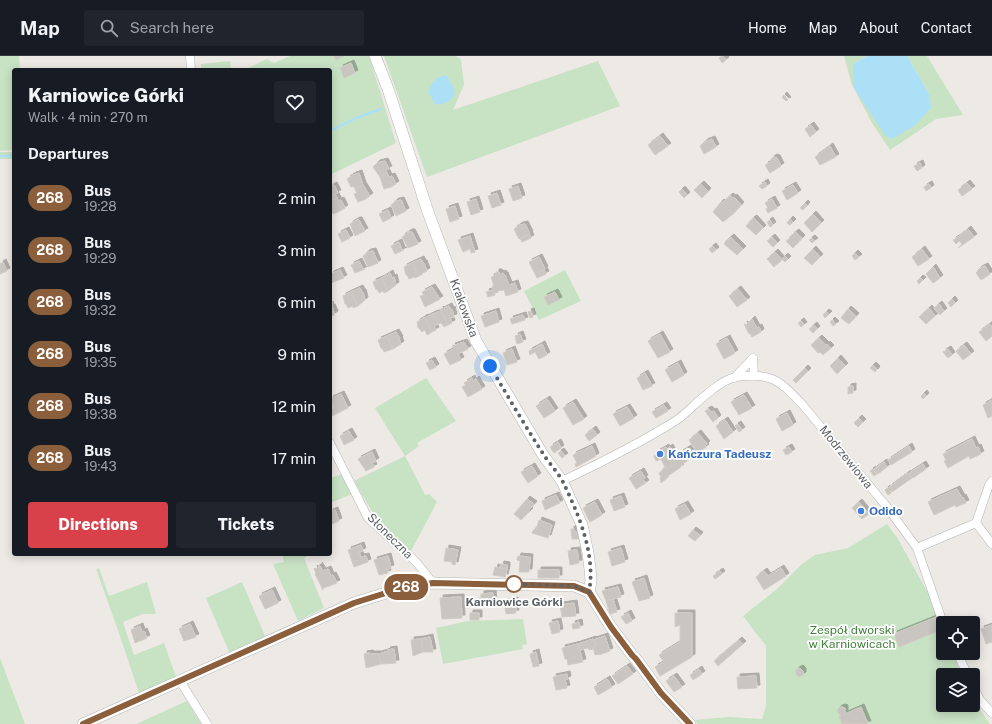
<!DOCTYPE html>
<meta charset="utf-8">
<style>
:root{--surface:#171b24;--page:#20242c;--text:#f1f3f6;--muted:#9ea1a6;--line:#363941;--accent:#d8404a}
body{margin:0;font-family:"Public Sans",sans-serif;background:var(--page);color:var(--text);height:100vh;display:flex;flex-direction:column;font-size:15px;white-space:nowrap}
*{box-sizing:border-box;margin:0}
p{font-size:13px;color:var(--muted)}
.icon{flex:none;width:22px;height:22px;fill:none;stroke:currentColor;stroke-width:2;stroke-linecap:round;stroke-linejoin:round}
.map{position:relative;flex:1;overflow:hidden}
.drawer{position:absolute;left:12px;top:12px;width:320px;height:488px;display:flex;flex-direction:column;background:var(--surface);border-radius:4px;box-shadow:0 2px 10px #0003}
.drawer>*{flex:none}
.badge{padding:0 8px;border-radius:13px;font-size:14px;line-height:26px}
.controls{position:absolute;left:936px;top:560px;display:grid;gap:8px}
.controls a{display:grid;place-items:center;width:44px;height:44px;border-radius:4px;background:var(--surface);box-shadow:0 2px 10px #0003;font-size:20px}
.you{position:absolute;width:20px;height:20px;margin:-10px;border:3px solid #fff;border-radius:50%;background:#1a73e8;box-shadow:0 0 0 6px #1a73e833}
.map>.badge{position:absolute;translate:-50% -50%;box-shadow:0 0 0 2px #fff}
h2{padding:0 16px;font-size:15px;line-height:36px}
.round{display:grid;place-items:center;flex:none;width:42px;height:42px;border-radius:4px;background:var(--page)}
.summary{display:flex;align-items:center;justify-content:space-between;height:68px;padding:0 16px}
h1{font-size:19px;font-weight:800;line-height:30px}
.button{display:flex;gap:8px;margin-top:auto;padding:8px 16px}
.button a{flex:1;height:46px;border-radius:4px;background:var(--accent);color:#fff;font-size:16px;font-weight:800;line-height:46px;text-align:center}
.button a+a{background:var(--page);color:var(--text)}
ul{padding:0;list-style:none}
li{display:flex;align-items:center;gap:12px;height:52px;padding:0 16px}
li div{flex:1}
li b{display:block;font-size:15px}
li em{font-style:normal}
li .badge{min-width:44px;font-weight:700;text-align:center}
header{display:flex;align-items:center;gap:24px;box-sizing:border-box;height:56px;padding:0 20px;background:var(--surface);border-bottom:1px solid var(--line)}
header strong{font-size:19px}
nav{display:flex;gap:22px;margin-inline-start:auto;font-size:14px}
.search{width:280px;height:36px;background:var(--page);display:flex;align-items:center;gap:10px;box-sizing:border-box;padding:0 14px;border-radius:4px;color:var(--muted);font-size:15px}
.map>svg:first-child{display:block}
.green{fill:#c8e2c4}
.water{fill:#ace0f6}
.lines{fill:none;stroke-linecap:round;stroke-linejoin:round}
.stream{stroke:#ace0f6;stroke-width:2.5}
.building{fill:#c9c5c1;stroke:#d2cbc4;filter:url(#shadow)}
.minor-casing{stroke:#b2b5b8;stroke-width:9}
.tertiary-casing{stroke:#b2b5b8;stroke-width:12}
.minor{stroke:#fff;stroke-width:8}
.tertiary{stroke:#fff;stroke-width:11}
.line-casing{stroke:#fff;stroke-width:9}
.line{stroke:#8b5e3c;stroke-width:6}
.walk{stroke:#5d6164;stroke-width:4;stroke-dasharray:0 7.2}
.shop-dot{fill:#3f7fe0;stroke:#fff;stroke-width:1.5}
.stop-dot{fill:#fff;stroke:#8b5e3c;stroke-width:2}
.labels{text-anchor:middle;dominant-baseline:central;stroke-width:3.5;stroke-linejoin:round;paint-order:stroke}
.street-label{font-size:12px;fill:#5d6164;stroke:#fff}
.shop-label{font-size:12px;font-weight:bold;fill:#366cbe;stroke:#fff;text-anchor:start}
.stop-label{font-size:12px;font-weight:bold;fill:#5d6164;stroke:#fff}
.park-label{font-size:12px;fill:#44813e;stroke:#fff}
</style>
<header>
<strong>Map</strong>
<div class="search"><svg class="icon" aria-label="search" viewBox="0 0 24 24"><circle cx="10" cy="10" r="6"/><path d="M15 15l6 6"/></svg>Search here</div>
<nav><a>Home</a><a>Map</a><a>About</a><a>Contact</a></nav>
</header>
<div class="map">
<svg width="992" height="668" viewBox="0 0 992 668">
<defs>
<filter id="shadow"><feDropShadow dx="3" dy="-3" stdDeviation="0" flood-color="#0004"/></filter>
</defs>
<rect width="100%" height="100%" fill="#edeae5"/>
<path class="green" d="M0,0H19L20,14H14V94L0,95Z
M290,0H369L396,87L330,119V14H244L267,3L274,7Z
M384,0H455L461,3L464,29L453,54L598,5L620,50L427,121Z
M844,0H867L853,8L929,38L907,0H927L963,59L936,63L890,94L872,67L852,29Z
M230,5L231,14H201V8Z
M0,96H14V103H0Z
M565,214L581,245L539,264L524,235Z
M426,322L456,365L417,387L419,390L405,400L425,439L429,438L437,446L410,497L377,464L354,425L405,400L375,352Z
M343,418L352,438L330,447V422Z
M887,468L898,483L933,546L943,573V597H953L961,619H943V649H973V643L990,668H698L694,664L729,661L762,663L766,650V590L743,560L777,533L802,508L815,499L848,492Z
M282,498H311L304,502L324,552L298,565L273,508L284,506Z
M99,512L109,540L147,526L156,558H143L123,566L134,599L164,587L176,621L139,637L119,577L96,513Z
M242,526L265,580L230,598L206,542Z
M523,563L527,588L522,589L523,593L443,608L436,572L468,565Z
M0,602L25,668H0Z
M187,645L201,668H136Z"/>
<path class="water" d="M867,0H907L929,38L931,52L914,70L892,83L885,79L854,32L853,8Z
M446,19C450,26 460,38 450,44C444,48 442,49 435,48L428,36C432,26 436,21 446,19Z"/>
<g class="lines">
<path class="stream" d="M330,75L356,62L381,53
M0,100H14"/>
</g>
<path class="building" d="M334,0H344L336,4Z
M722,0H723L726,4L722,7L719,2Z
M351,7L355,17L344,22L340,12Z
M784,39L788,44L786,45L782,41Z
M811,69L816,76L810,81L805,73Z
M660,80L668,90L655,99L648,89Z
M712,83L716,91L704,98L700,90L706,85H707Z
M830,90L836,101L820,109L815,101Z
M774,101L777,102L781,110L770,117L765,109L771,106V103Z
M385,105L389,113L386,114L387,117L380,121L373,111L377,107Z
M920,107L922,112L917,115L914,110Z
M359,117L363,129L355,133L353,130L351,131L347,123L353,119Z
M387,117L389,121L392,120L396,128L391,131L384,133L380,121Z
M765,126L767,130L762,133L759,130Z
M967,127L972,133L962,140L958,134Z
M701,128L708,135L702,142L694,134Z
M929,128L931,132L926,135L924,131Z
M334,129L338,137L335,138L337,142L330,145V131Z
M363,129L370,140L364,144L358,146L354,138L357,137L355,133Z
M793,129L798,137L787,144L782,135Z
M518,130L522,142L513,145L509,133Z
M682,133L687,139L684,142L679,136Z
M497,137L501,149L492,152L488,140Z
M730,140L733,142L734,141L741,149L733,158L722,147Z
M337,142L339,145L341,144L345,152L338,156L333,158L330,152V145Z
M476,143L480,156L471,159L467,146Z
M772,143L777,152L768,157L766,153L768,152L765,147Z
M401,144L406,155L396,160L391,149L396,145Z
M721,146L733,158L723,166L713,156Z
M805,147L807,149L803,154L800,152Z
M455,150L459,163L450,166L446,153Z
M388,154L391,162L383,166L379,158Z
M813,158L821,167L812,176L804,167Z
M754,162L763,172L756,179L746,170L751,164Z
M790,163L793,166L790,169L787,167Z
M357,164H359L365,175L355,180L350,168Z
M770,164L773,169L770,171L767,166Z
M525,168L530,178L519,183L514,173L520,169Z
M968,173L974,181L958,192L962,188L959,185L956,188L953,184L958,181Z
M346,174L350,182L342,186L338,178Z
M409,176H412L418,188L408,192L402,181Z
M796,176L802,182L793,192L786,185L790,182L789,181L790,182L792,180L791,179H792Z
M529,178L531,182L522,186L520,182Z
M470,180L475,196L471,197L470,193L463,196L458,184Z
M731,181L743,193L737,199L724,188L726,185Z
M772,181L777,187L773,191L767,185Z
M812,182L815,185L812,187L809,184Z
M399,186L402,194H404L395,198L391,190Z
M713,190L716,194L712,197L709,193Z
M813,193L820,201L812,209L804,202Z
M922,193L929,203L918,210L912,201Z
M373,195L378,207L368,211L363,200L368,196Z
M775,196L782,204L774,211L767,203Z
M855,197L859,201L855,204L852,200Z
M785,200L788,203L785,206L782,203Z
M539,201L545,213L535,218L529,206Z
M421,203L423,207H424L427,215L422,217L423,218L419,220L412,207Z
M359,205L363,213H365L355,217L351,209Z
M3,206L7,215L0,218V208Z
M412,207L419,220L415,222L414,221L409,223L407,219H406L404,211Z
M985,210L990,218L981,224L976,217L979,213Z
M933,211L940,222L933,227L926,218Z
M340,214L344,222L331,227L330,225L331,218Z
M544,214L546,218L537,222L535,218Z
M496,216H499L501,218L503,217L504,219H505L509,229L515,227L518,236L506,240L504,234L501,235V234L494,237L495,239L488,241L486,236L493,234L492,230H494L491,221L496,219Z
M390,217L392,222L394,221L396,229L388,235L382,222Z
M382,222L388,235L384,237L383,235L379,237L377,233L376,234L373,226Z
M920,222L923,224L919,228L917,225Z
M432,231L440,243L425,251L420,240L424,239L422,236Z
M360,232L362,236H363L365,244L358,250L351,236Z
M738,233L747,244L737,251L729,240Z
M351,236L358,250L353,252V250L348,252L346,248H345L343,240Z
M555,236L559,244L548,249L544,241Z
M952,243L955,247L951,251L948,247Z
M330,248L331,251H332L335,258L330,261V263Z
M939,248L944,255L940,259L934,252Z
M449,250L451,254L452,253L454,261L450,262L452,267L448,269L440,253L441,254Z
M929,252L935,260L926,268L919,261Z
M440,253L448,269L444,271L441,267L438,268L433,258L441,255Z
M848,253L856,260L849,268L841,262Z
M496,255L499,266L485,271L481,260Z
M531,255L533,261L530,262L528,256Z
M826,256L829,258L825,262L823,259Z
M433,258L438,268L434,270L436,274L432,276L424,261L425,262Z
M523,259L525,264L512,268L510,263Z
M424,261L432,276L427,279L425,274L422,276L417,270H418L417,266L424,262Z
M752,263L757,272L759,271L761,276L752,281L750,277L749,278L744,268L746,269Z
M832,264L836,268L833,270L830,266Z
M801,265L804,269L801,271L798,267Z
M990,268L992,271V280L986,285L979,276Z
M814,269L817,273L813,277L809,273Z
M396,276L400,283H399L401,288L393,293L387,280Z
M520,278L523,286L517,288L515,280Z
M660,278L670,296L658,302L648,285Z
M387,280L393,293L384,296L382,292H381L378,284Z
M727,282L735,297L724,303L716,288Z
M819,282L826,289L827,288L831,292L823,299L820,296L818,297L811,289Z
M464,286L468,293L458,298L461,304L450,309L444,298L454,293L452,290Z
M542,288L547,299L539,303L535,296L530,299L529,295Z
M964,289L971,298L963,304L956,295Z
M512,293L517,306L507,309L503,297Z
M948,293L952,299L948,302L943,296Z
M838,302L845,310L837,318L830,310Z
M432,304L436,311L430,314L426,307Z
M678,307L684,319L672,326L665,314Z
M873,309L877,313L875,316L870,312Z
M805,312L808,315L796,327L793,324Z
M645,317L652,330L643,334L637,322Z
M472,322L473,325L476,323L482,333L468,341L462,331L466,329L464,327Z
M853,330V337L848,338V331Z
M924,337L926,340L923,343L921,340Z
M341,338L348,352L330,361V352H334L330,343Z
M744,339L752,352L739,359L731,346Z
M547,343L555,355L544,362L536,350Z
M992,344V360L988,362L983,349Z
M573,346L584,363L573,369L563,352Z
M664,349L668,355L656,362L652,356Z
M627,351L634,362L620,370L613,358Z
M709,353L712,356L714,355L718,362L713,366L705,355Z
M787,357L793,369L782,375L776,363Z
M859,362L863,366L858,371L854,367Z
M725,364L733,376L724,383L716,370Z
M738,368L742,374L739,376L735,370Z
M593,373L597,379L589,385L585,379Z
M349,375L354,384L344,389L340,380Z
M698,377L707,388L705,390L706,391L696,398L693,394L695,393L689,384Z
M972,383L976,392L978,391L981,398L970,403L969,400L948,412L944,405L946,404L943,398Z
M558,386L561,392L554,397L550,391Z
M592,390L596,400L576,411L575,408L577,407L573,399Z
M909,390L912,396L891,409L888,404Z
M666,391L667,393L670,391L673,397L670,399L675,408L666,413L661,403L656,405L654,400L657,397V396Z
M789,391L792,396L786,399L783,394Z
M688,392L694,400L680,410L681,411L665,422L666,423L661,427L660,422L661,421L659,417L662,415L665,410L666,413L675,408L672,403L681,399L680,397Z
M561,395L565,400L562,402L558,397Z
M372,396L376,405L372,407L374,411L366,415L358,403Z
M884,406L887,411L878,418L874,413Z
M923,408L926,413L913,422L909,417Z
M532,410L538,420L528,427L521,416Z
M873,413L877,418L874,420L870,415Z
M641,415L645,422L643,423L646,427L636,433L629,422Z
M908,417L912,422L892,436L889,431Z
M887,432L891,437L888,439L885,434Z
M957,433L962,442L963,441L966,447L956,451L955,449L934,459L928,446Z
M556,439L560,447L545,454L542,445Z
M621,440L625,451L614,455L610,444Z
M527,443L534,448L529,454L530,455L521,464L514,458Z
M595,446L602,459L590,466L583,452Z
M859,446L869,458L862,463L852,452Z
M685,448L691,458L680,464L675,453Z
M335,454L339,465L330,469V456Z
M539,464L552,469L548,482L532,477L534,473L536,474Z
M571,473H574V476H580L581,483H572Z
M693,474L700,479L695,485L688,480Z
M361,489L363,495L359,496L361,501L366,500L368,506L354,511L348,494Z
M446,492L458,494L455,509L452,508V506L444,505Z
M621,492L625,506L612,510L608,496Z
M577,494L579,507L570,509L568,495Z
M388,500L391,512L387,513L388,517L379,519L374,504Z
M518,500L530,501L529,516H519L520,505L517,504Z
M501,508L507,509V513L500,512Z
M319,509L323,515L328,513L331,520L333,519L337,527L329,530L330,531L329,530L323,532V534L315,518H316L314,512L315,513L320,510Z
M495,511L507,513L505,521L493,519Z
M781,512L786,520L764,534L756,521L764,515L768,520Z
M538,514H559V522H538Z
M720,515L722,518L715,523L713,520Z
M644,522L650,542L639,545L632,526Z
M618,531L621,541L606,545L602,535Z
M272,534L278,547L265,553L259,540Z
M493,537L494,548L481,549L479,542H481V538Z
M461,541L462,562L442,563L440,542Z
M613,543L617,556L610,558L606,545Z
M515,544L516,557L506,558L504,546Z
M574,547L576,560L562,561L560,549Z
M470,557H479V564H470Z
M628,557L632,565L626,568L621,561Z
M675,557H692V601L660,620L655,611L664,606L659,599L680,586V569L675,571Z
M939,560L943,570V573L899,591L894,578Z
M558,565L560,576L552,578L549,567Z
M579,566L580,572L573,573L572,568Z
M190,568L196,581L184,585L179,573Z
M992,569V586L986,588L981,573Z
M140,570L142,576L144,575L147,582L135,587L131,574Z
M605,580L610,595L599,599L598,598L595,599L593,591L596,590L593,584Z
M430,581L433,596H423L421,583Z
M421,583L423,596L413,600L411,584Z
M593,583L596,590L593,591V593L589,594L588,592L580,594L578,588Z
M739,584L743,588L718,610L714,605Z
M578,588L583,606L568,609L567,603H565L562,592Z
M394,593L396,607L381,608L379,598L388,595L387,594Z
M536,596L539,610L533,611L530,598Z
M370,597L371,598H379L381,608L366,612L364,598Z
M627,610L633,618L618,628L612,620Z
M800,612L803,615V619L799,621L796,618V614Z
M699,613L702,618L693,624L690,619Z
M567,618L568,623L565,624L567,632L556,634L553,621Z
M674,620L682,631L674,636L666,625Z
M756,620L757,632L738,633L737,621Z
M607,623L612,631L598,639L594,631Z
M842,651L845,652V658L861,651L868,668H842L839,660H841L837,655L839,652Z"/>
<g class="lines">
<defs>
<path id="minor" d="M190,0L191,14
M753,302L754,320
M734,322L753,302
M330,387L368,462L417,507L433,527
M562,425C594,410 626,394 657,376C665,371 675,366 682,360C695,349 719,324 736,321C771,316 779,324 802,348L887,451L917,492L943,567
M976,467L989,429L992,425
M976,467L992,488
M917,492L976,467
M957,597L968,619
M180,625L207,668
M973,630L980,644L992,657"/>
<path id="tertiary" d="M375,0L388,33L428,156L476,285L543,399L562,425L582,469L588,497L590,513L591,525L589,536
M83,668L354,547L405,531L433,527L574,530L589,536L611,571L632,599L636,603L661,637L690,668"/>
</defs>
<use href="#minor" class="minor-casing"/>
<use href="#tertiary" class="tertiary-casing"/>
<use href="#minor" class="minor"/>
<use href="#tertiary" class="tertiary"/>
</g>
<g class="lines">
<defs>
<path id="line" d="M83,668L354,547L405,531L433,527L574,530L589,536L611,571L632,599L636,603L661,637L690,668"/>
</defs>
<use href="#line" class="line-casing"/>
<use href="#line" class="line"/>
<path class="walk" d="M490,310C507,339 524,368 542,396C548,406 557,415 563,426C579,459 596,499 589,536L574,530L514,528"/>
</g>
<g class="shop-dot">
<circle cx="660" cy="398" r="4"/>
<circle cx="861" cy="455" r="4"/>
</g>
<circle class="stop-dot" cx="514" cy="528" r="8"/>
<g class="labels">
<g class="street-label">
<text transform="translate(464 252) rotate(70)">Krakowska</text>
<text transform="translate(846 401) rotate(51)">Modrzewiowa</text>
<text transform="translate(390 480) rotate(45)">Słoneczna</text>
</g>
<g class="shop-label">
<text x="668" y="398">Kańczura Tadeusz</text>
<text x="869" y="455">Odido</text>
</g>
<g class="stop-label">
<text x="514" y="546">Karniowice Górki</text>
</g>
<g class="park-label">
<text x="852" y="574">Zespół dworski<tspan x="852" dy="14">w Karniowicach</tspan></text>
</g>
</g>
</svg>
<div class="controls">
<a><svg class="icon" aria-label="locate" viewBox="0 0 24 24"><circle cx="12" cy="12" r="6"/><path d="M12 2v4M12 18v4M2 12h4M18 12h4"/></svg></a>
<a><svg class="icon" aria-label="layers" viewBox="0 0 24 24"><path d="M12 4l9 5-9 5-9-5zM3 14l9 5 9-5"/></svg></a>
</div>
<div class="you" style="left:490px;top:310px"></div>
<b class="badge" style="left:406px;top:531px;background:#8b5e3c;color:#fff">268</b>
<section class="drawer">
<div class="summary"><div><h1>Karniowice Górki</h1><p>Walk · 4 min · 270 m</p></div><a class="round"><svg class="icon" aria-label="heart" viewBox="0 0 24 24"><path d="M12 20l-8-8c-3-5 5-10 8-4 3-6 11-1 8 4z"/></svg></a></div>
<h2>Departures</h2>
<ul>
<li><span class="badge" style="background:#8b5e3c;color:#fff">268</span><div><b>Bus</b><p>19:28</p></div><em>2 min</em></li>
<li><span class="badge" style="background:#8b5e3c;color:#fff">268</span><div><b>Bus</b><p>19:29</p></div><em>3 min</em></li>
<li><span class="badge" style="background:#8b5e3c;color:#fff">268</span><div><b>Bus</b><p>19:32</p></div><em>6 min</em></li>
<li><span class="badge" style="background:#8b5e3c;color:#fff">268</span><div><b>Bus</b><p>19:35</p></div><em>9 min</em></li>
<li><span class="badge" style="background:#8b5e3c;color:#fff">268</span><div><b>Bus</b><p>19:38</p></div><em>12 min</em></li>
<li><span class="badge" style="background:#8b5e3c;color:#fff">268</span><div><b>Bus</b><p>19:43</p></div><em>17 min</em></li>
</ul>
<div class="button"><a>Directions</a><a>Tickets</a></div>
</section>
</div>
